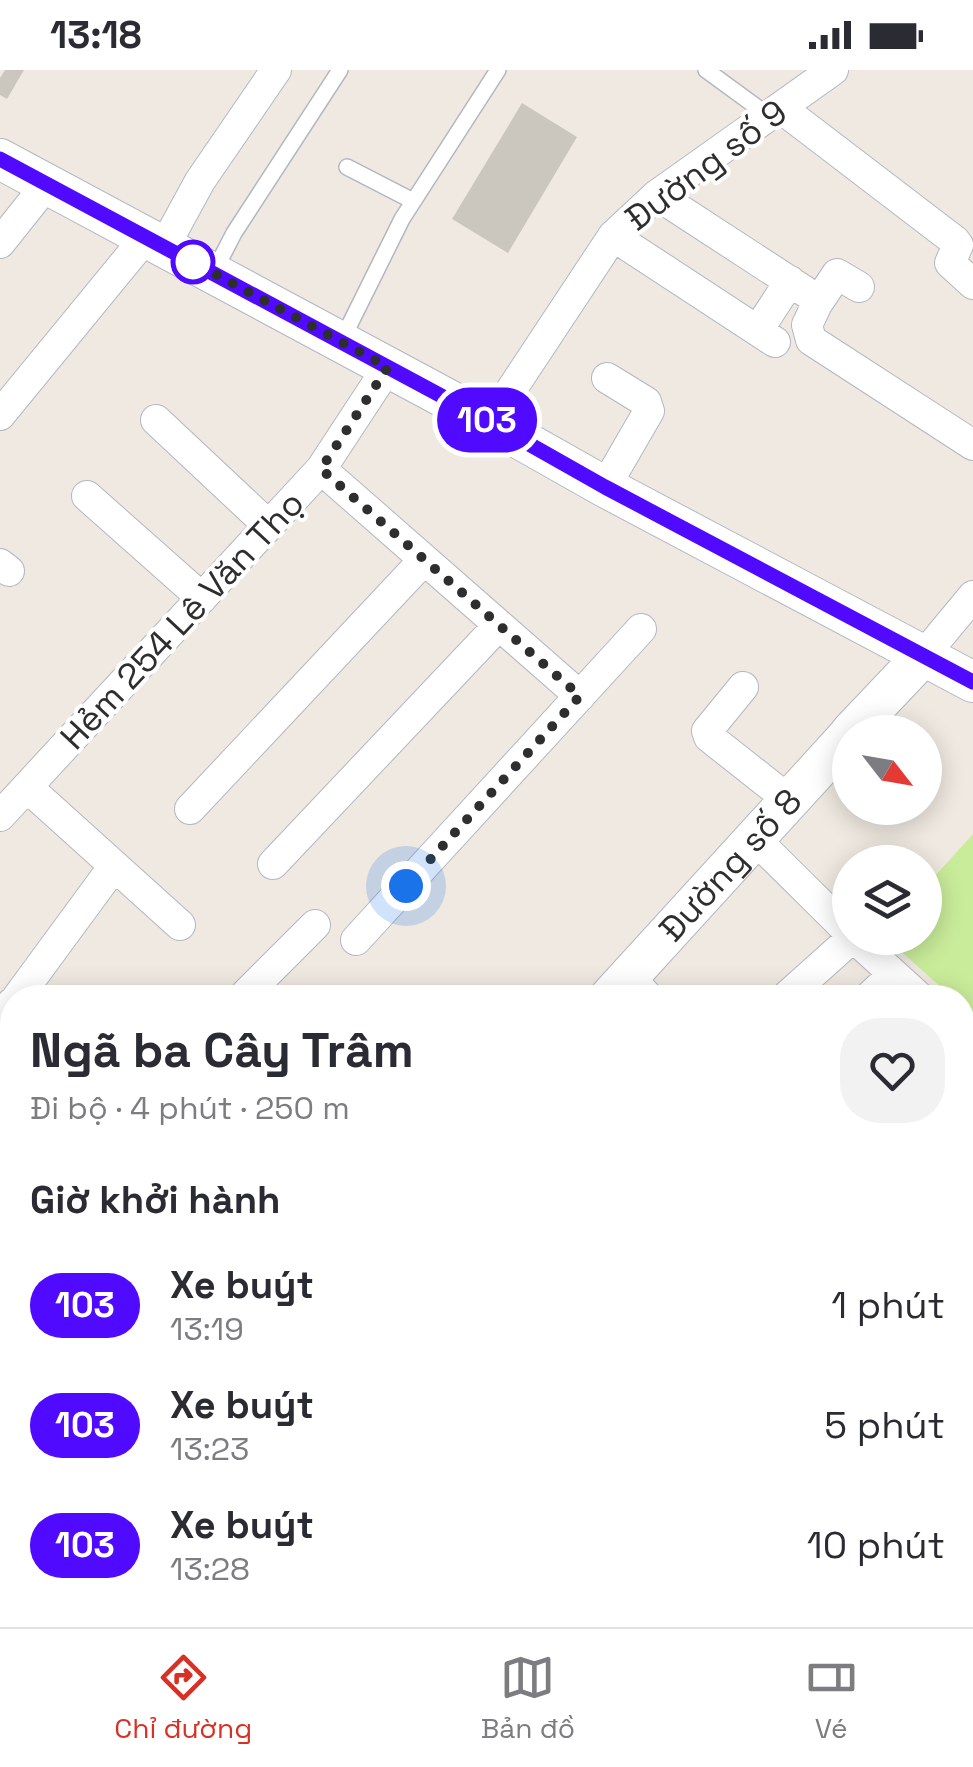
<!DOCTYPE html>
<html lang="vi">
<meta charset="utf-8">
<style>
:root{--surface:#fff;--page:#f2f2f3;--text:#2b2b33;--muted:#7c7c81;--line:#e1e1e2;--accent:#d93025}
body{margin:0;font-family:"Space Grotesk",sans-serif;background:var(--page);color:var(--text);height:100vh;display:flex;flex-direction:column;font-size:38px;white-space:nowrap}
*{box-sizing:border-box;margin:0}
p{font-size:32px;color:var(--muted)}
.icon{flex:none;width:55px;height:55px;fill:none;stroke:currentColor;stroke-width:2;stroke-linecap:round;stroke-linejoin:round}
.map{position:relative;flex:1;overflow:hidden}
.details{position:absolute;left:0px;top:915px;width:975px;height:642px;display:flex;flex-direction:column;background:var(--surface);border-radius:40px 40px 0 0;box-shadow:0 5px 25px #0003}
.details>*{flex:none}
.badge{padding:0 20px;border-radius:32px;font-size:35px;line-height:65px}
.needle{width:65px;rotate:121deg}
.tools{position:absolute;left:832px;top:645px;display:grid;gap:20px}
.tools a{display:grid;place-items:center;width:110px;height:110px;border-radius:50%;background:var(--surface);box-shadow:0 5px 25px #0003;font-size:50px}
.you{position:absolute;width:50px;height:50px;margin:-25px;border:8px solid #fff;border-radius:50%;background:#1a73e8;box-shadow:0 0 0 15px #1a73e833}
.map>.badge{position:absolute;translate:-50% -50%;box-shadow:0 0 0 5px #fff}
h2{padding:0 30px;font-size:38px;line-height:90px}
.round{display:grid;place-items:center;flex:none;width:105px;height:105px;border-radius:40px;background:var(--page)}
.overview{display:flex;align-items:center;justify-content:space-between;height:170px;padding:0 30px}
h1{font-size:48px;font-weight:700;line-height:75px}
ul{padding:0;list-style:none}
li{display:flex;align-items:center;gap:30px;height:120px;padding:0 30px}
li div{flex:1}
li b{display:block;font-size:38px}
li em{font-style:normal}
li .badge{min-width:110px;font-weight:700;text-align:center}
.status{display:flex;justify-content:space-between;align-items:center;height:70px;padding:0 50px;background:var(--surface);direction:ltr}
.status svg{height:28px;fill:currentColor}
.menu{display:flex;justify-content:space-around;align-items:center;height:140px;border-top:2px solid var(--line);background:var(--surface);font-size:28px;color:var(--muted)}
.menu a{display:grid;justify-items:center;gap:5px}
.menu .current{color:var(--accent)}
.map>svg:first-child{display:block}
.pitch{fill:#c9ec9a}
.building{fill:#cbc7bf}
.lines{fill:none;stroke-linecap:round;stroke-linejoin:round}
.lane-casing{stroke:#b4b7c1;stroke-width:18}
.street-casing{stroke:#b4b7c1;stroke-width:32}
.secondary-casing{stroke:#b4b7c1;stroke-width:42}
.lane{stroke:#fff;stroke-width:15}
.street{stroke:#fff;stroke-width:30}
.secondary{stroke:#fff;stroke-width:40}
.line-casing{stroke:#fff;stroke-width:22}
.line{stroke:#4f0aff;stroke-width:15}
.walk{stroke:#2e2e2e;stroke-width:10;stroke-dasharray:0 18}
.stop-dot{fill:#fff;stroke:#4f0aff;stroke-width:5}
.labels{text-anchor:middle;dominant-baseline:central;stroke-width:8;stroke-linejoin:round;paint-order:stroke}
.street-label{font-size:35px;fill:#2e2e2e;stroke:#fff}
</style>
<div class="status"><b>13:18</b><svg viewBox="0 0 49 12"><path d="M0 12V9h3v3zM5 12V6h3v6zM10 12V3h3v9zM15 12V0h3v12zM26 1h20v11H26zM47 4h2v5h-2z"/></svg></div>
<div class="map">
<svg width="973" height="1557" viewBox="0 0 973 1557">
<rect width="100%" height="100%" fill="#efe9e1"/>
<path class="pitch" d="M973,764V947L963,937L962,928L952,927L886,868H925V817Z"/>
<path class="building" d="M5,0H24L7,29L0,25V8Z
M522,33L577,67L508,183L452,149Z
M0,991L12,1002V1045L0,1060Z
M12,1056V1093L0,1082V1070Z"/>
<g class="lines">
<defs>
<path id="lane" d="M706,0L769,46
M347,97L413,131
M215,200L234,163L340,0
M341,272L402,149L498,0
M524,1545L540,1557"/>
<path id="street" d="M781,38L955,171L958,175L950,193L973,214
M657,125L812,226L817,234L807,255L811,270L973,375
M613,166L775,272
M0,173L47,114
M164,177L200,111L276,0
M817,234L837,204L859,217
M758,260L790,211
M0,345L146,167
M156,350L269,456
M490,352L613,166L657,125L833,0
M321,399L580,626
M605,417L649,341L646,332L607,308
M87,426L202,528
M0,494L9,501
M924,585L973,526
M743,617L707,661L709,667L789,730
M27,717L180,855
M190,739L423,491
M0,746L321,399L388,297
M754,768L850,863
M273,794L499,555
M854,868L920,928
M356,870L641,559
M629,907L649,928
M17,928L114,796
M242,928L315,855
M785,928L852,868
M868,928L893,905
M0,950L12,933
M962,990L973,979
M962,1093L973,1081
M0,1241L12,1222
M0,1328L12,1316
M962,1395L973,1387
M962,1473L973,1482
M0,1509L12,1521
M238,1545L252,1557
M405,1545L419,1557
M0,1551L6,1557
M180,1557L189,1546"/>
<g id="secondary">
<path d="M0,89L490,352L605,417L973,612"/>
<path d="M851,662L924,585"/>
<path id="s1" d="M609,928L850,664"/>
<path d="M28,1557L39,1545"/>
</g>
</defs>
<use href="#lane" class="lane-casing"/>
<use href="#street" class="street-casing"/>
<use href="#secondary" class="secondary-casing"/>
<use href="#lane" class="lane"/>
<use href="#street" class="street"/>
<use href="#secondary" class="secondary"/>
</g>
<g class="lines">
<defs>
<path id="line" d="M0,89L490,352L605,417L973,612"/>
</defs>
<use href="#line" class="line-casing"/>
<use href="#line" class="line"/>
<path class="walk" d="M193,192L189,190L388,297L321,399L580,626L406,816"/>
</g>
<circle class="stop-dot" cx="193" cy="192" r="20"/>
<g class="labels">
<g class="street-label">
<text transform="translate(706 95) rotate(-37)">Đường số 9</text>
<text transform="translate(182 550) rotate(-47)">Hẻm 254 Lê Văn Thọ</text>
<text stroke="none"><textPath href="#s1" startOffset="180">Đường số 8</textPath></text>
</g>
</g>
</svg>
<div class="tools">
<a><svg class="needle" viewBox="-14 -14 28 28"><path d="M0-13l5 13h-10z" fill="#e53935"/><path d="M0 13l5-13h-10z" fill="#7c7c81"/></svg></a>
<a><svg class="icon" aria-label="layers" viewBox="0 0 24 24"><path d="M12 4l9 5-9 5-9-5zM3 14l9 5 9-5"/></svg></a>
</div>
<div class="you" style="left:406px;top:816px"></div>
<b class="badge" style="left:487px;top:350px;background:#4f0aff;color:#fff">103</b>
<section class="details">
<div class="overview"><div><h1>Ngã ba Cây Trâm</h1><p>Đi bộ · 4 phút · 250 m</p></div><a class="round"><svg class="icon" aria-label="heart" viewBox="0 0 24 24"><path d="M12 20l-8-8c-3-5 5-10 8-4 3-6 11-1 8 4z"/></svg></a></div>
<h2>Giờ khởi hành</h2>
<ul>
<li><span class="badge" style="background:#4f0aff;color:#fff">103</span><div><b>Xe buýt</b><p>13:19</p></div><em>1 phút</em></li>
<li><span class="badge" style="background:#4f0aff;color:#fff">103</span><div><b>Xe buýt</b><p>13:23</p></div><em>5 phút</em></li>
<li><span class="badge" style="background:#4f0aff;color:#fff">103</span><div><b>Xe buýt</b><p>13:28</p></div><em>10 phút</em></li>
</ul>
</section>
</div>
<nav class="menu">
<a class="current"><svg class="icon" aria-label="directions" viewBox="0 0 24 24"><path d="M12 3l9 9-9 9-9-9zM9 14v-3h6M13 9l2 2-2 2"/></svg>Chỉ đường</a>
<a><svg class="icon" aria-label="map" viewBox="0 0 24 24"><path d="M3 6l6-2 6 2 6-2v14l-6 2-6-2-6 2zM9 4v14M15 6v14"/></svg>Bản đồ</a>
<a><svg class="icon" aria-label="tickets" viewBox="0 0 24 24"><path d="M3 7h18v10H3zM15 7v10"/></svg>Vé</a>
</nav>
